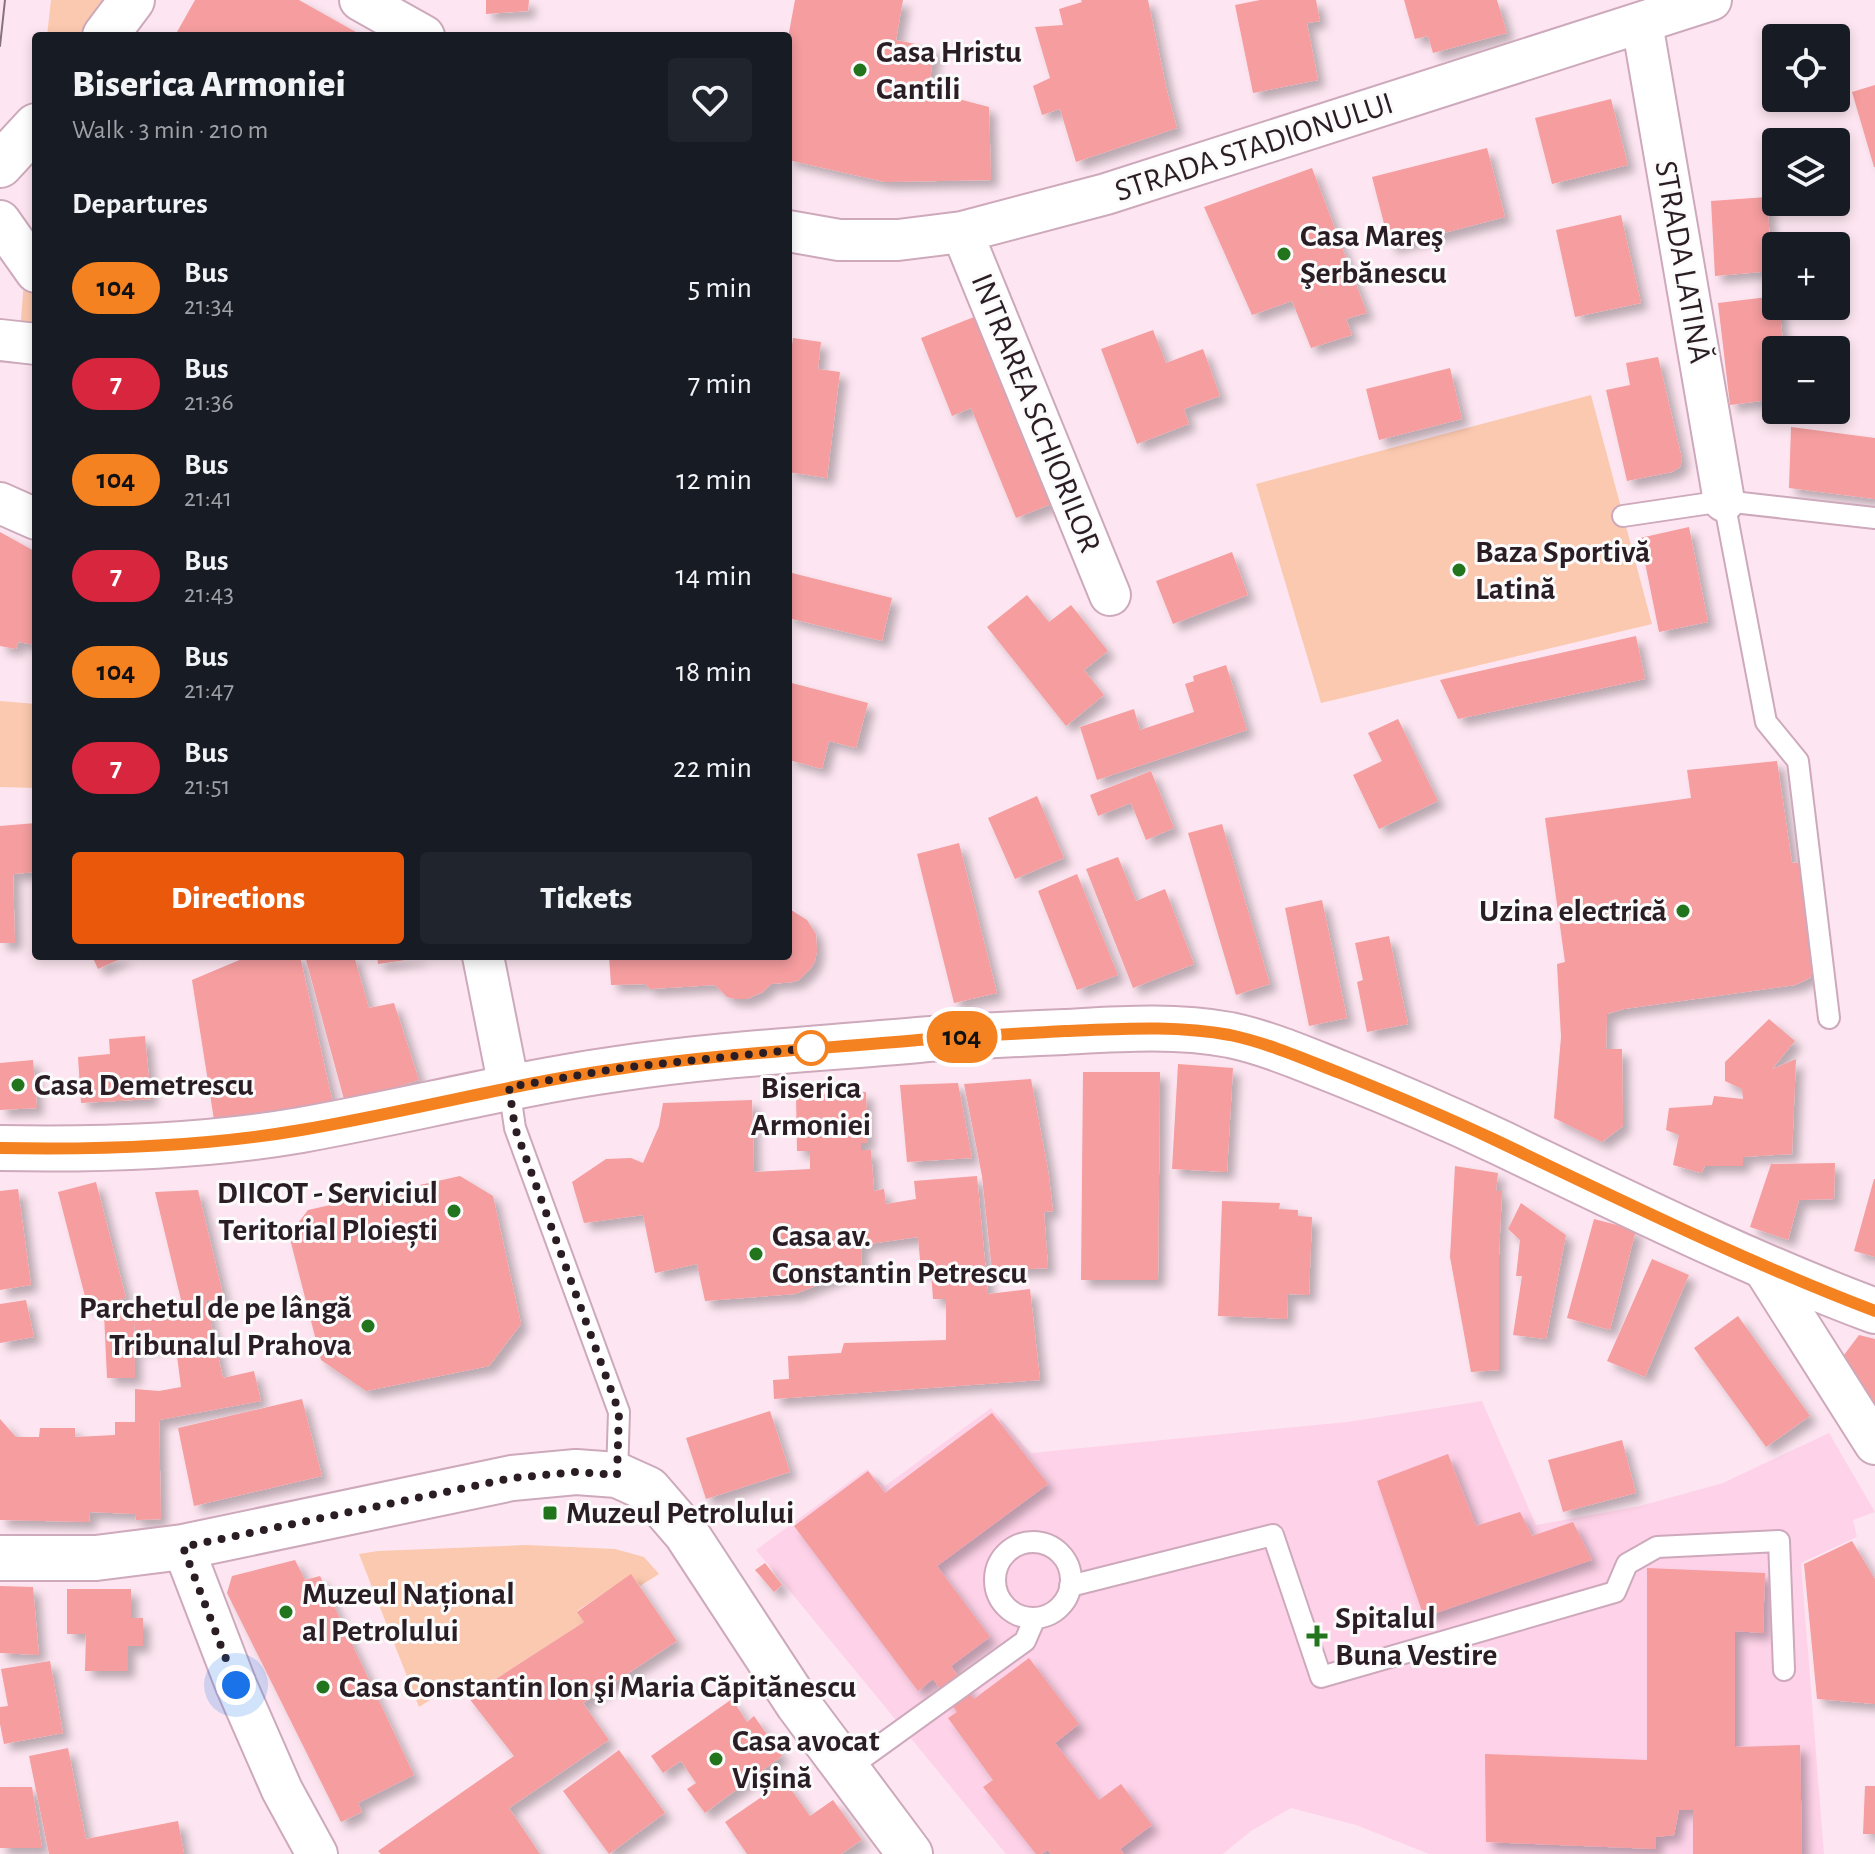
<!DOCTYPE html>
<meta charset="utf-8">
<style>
:root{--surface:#171b24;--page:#20242c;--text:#f1f3f6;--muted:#9ea1a6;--accent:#ea580c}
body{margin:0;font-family:"Alegreya Sans",sans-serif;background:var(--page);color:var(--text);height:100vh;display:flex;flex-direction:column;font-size:30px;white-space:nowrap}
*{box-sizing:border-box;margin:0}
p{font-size:26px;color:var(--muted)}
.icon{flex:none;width:44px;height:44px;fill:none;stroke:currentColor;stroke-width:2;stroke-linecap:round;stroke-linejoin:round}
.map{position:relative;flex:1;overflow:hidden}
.side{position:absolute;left:32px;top:32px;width:760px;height:928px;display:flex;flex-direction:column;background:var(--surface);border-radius:8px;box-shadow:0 4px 12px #0003}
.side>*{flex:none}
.badge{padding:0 16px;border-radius:26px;font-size:28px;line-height:52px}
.fabs{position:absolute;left:1762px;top:24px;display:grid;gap:16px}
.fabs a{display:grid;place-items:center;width:88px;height:88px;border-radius:8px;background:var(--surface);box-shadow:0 4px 12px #0003;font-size:40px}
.you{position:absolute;width:40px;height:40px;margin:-20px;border:6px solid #fff;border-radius:50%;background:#1a73e8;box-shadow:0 0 0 12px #1a73e833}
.map>.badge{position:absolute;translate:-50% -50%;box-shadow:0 0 0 4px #fff}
h2{padding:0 40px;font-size:30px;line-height:72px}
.round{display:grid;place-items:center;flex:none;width:84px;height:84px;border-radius:8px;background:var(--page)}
.overview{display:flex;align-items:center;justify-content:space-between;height:136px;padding:0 40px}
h1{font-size:38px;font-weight:800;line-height:60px}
.cta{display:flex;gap:16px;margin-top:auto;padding:16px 40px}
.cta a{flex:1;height:92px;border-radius:8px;background:var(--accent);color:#fff;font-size:32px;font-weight:800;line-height:92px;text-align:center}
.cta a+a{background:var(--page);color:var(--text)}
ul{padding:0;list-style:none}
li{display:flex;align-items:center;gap:24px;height:96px;padding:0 40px}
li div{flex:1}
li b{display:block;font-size:30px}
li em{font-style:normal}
li .badge{min-width:88px;font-weight:700;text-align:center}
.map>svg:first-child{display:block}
.built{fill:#fed2e8}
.green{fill:#fbc9af}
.building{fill:#f59d9f;filter:url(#shadow)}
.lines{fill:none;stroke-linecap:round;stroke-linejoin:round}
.service-casing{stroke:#cda9bb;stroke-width:24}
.minor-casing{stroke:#cda9bb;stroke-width:44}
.tertiary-casing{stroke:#cda9bb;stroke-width:48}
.secondary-casing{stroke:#cda9bb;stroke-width:48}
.path{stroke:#96838c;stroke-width:5;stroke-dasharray:6 4;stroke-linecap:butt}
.service{stroke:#fff;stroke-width:20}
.minor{stroke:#fff;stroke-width:40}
.tertiary{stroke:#fff;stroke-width:44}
.secondary{stroke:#fff;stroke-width:44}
.tram{stroke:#85737c;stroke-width:2}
.line-casing{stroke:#fff;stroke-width:18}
.line{stroke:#f58220;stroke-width:12}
.walk{stroke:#2b1d24;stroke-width:8;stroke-dasharray:0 14.4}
.poi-dot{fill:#22741d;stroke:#fbfbfb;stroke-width:3}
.stop-dot{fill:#fff;stroke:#f58220;stroke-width:4}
.labels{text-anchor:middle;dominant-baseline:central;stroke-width:6;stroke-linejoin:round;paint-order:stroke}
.poi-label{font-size:32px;font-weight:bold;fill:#2b1d24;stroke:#fbfbfb;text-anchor:start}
.street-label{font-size:32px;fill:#2b1d24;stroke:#fbfbfb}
.stop-label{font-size:32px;font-weight:bold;fill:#2b1d24;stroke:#fbfbfb}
</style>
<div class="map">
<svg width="1875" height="1854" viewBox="0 0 1875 1854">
<defs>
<filter id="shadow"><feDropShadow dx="7" dy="7" stdDeviation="4" flood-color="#0004"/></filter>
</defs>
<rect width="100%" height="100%" fill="#fde6f1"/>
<path class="built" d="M1482,1401L1536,1525L1640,1506L1723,1483L1829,1433L1875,1512L1853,1520L1857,1537L1801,1563L1824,1854H1429L1356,1825L1291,1808L1251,1831L1223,1854H1006L756,1550L867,1469L885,1486L991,1408L1031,1453L1347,1422Z"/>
<path class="green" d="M51,0H109L83,36H47Z
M25,269L36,289V332L20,331Z
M1591,395L1652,624L1321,703L1256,484Z
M0,701L36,704V788L0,787Z
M526,1545L615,1549L644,1557L659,1574L640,1586L631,1575L577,1611L584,1622L468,1697L457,1683L419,1707L359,1554L378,1551Z"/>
<path class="building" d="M195,0H299L363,36H185L177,32Z
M486,0H529L528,11L486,14Z
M795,0H903L896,40L935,48L928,91L989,107L991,180L885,182L788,160V38Z
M1081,0H1148L1167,91L1177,128L1076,162L1060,109L1042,115L1033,86L1050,78L1035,27L1063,25L1059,9L1082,2Z
M1260,0H1316L1320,21L1307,23L1318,80L1253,93L1235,5Z
M1404,0H1497L1507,33L1433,53L1428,36L1415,39Z
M1875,85V167H1874L1852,92Z
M1611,99L1628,165L1552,184L1535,118Z
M1487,148L1505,217L1390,247L1372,177Z
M1312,168L1367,313L1346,319L1352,335L1311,348L1292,301L1252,315L1204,207Z
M1767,197L1772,271L1715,276L1711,201Z
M1621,215L1641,303L1575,317L1556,230Z
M1776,296V306H1779L1784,350H1776V399L1730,405L1718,303Z
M979,315L1054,503L1016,518L971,408L952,416L921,338Z
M1153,330L1166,363L1203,349L1220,396L1184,409L1189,424L1137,444L1101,349Z
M793,338L821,342L818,369L840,372L827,478L788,472V357H790Z
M1658,357L1682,459L1680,467L1672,472L1627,481L1606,390L1630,385L1626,363Z
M1450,368L1462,419L1379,440L1366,389Z
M1791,427L1875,438V499L1789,488Z
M1689,527L1708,622L1659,632L1640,538Z
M0,532L36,552V645L18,642L16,649L0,646Z
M1232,552L1248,595L1173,624L1156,581Z
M788,572L892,598L882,641L788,618Z
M1027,595L1049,622L1071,605L1108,651L1084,670L1104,695L1066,726L987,627Z
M1636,636L1645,679L1458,719L1440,680Z
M1226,665L1247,730L1097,780L1080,727L1134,709L1140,730L1194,712L1185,684L1194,681L1193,676Z
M788,682L868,703L856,748L829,741L822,769L789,760Z
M1398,719L1438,801L1379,829L1353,775L1382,761L1368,733Z
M1777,761L1792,863L1803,862L1815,959L1810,978L1795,985L1624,1009L1607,1014L1606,1049H1622L1623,1126L1602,1142L1554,1118L1561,1037L1557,964L1565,962L1545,818L1691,798L1687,770Z
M1151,771L1174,828L1146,840L1131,803L1098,816L1090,795Z
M1037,796L1064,858L1015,879L988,818Z
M36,823V872L13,874L15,943H0V826Z
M1222,824L1270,984L1236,995L1188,833Z
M959,843L997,993L954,1003L917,854Z
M1118,857L1136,901L1165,889L1194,964L1133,988L1086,869Z
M1077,874L1118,975L1077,990L1038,891Z
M1322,900L1347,1018L1309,1026L1285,908Z
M788,908L807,920L816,934L817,951L815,961L811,968L799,980L793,982L771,984L763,992L756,995L747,999H735L727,997L715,985L650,989L645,984L611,985L609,956H788Z
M1389,936L1408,1024L1367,1032L1357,982L1363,980L1355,943Z
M92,956H127L98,969Z
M249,956H300L334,1108L215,1126L192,980Z
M305,956H354L369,1008L394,1003L419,1080L345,1103Z
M377,956H420V958L378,964Z
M1769,1019L1795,1041L1772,1069L1796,1059L1792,1154L1743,1157V1166H1705L1701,1173L1673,1165L1679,1135L1666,1130L1669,1108L1712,1105L1714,1096L1743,1099L1742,1089L1725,1081V1062Z
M145,1036L151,1099L81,1103L78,1057L110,1054L109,1039Z
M33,1060L37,1108L0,1110V1063Z
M1178,1064L1233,1068L1227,1172L1172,1169Z
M1083,1072H1160L1158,1280H1081Z
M1031,1079L1048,1170L1053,1211L1044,1212L1048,1268L992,1271L982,1176L964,1084Z
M958,1083L972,1158L907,1162L900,1085Z
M866,1092L868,1143H861V1150H871L874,1191L884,1189L886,1204L916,1199L914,1181L977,1176L988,1294L1030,1289L1040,1380L774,1399L773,1380L789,1379L788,1356L841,1353L844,1343L946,1340V1299H933L931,1271H921L918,1237L862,1245L861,1268L795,1294L705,1301L697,1264L655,1273L643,1215L584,1223L572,1182L606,1159L631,1158L643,1163L659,1126L663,1103L752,1100L754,1172L810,1169V1151H797L796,1095Z
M1835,1163L1834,1199L1799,1200L1788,1240L1750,1227L1771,1164Z
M1455,1166L1498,1173L1496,1191H1502L1499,1255V1370L1471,1372L1450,1257Z
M460,1176L493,1196L521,1324L489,1366L366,1391L321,1360L289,1235L308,1210Z
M1874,1179H1875V1257L1854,1251Z
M96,1182L126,1298L88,1308L58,1192Z
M18,1189L31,1285L0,1290V1191Z
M198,1190L224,1299L206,1301L223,1378L254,1371L261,1401L159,1420L161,1519L136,1520L135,1514L90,1512L89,1522L0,1520V1419L16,1437H39L40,1428H75V1437L115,1435V1422H135V1389L159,1391L181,1387L177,1356L191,1355L193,1340L137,1349L134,1320L135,1378H107L104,1314L182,1304L155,1192Z
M1222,1201L1280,1203L1279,1209L1298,1210V1216L1312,1217L1309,1295L1288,1294L1287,1319L1218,1316Z
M1521,1203L1566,1235L1546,1339L1513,1335L1522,1276H1516L1520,1240L1508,1229Z
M1594,1219L1636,1230L1610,1330L1567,1318Z
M1652,1259L1689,1275L1645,1377L1607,1361Z
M26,1300L34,1337L0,1343V1304Z
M1738,1316L1810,1416L1766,1447L1694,1348Z
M1859,1335L1875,1339V1407L1867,1393L1841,1359Z
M302,1399L322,1476L194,1506L178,1428Z
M770,1411L790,1472L706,1499L686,1438Z
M992,1413L1048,1484L937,1566L990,1637L951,1666L974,1699L1029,1658L1079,1724L1055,1743L1099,1800L1121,1784L1152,1825L1120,1849L1124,1854H1051L1048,1850L1041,1854H1036L983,1787L993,1780L948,1718L957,1712L933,1679L918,1691L794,1526L868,1471L885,1493Z
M1622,1440L1636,1493L1563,1512L1548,1460Z
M1448,1454L1476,1526L1520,1512L1532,1536L1573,1522L1592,1560L1424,1617L1377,1481Z
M1852,1541L1875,1579V1704L1817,1699L1804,1564Z
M295,1560L305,1580L320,1576L414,1775L358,1803L362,1812L341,1822L227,1593L232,1576Z
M765,1563L782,1585L774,1592L755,1570Z
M1647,1568L1765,1573L1763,1633L1735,1631V1747L1800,1745L1802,1854H1693V1810H1679L1674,1835L1656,1837V1849L1486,1842L1485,1754L1647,1760Z
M631,1574L677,1641L583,1703L609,1740L509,1808L540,1854H381L378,1851L514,1756L468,1697L584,1622L577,1612Z
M0,1586L33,1587L39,1655L0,1653Z
M67,1589H131V1618H143V1646H128V1671H85L86,1634H67Z
M50,1661L63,1733L4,1744L0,1724V1707L8,1706L1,1669Z
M732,1699L747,1722L754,1716L782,1756L705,1813L687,1789L696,1783L681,1761L663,1773L651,1756Z
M68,1748L86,1839L178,1821L184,1854H49L29,1756Z
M619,1750L665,1813L609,1854L563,1791Z
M785,1781L810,1816L833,1800L862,1840L841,1854H747L725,1822Z
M1865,1786H1875V1834H1863Z
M0,1787H32L42,1848H0Z"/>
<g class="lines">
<defs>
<path id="service" d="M1724,501L1766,722L1798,761L1829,1018
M1623,516L1724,501L1875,518
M509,1087L515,1128L619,1412L617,1475
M995 1580a38 38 0 1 1 76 0a38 38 0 1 1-76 0Z
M1070,1586L1273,1535L1321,1677L1615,1592L1627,1564L1657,1547L1779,1541L1784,1670
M846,1770L1025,1641L1035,1618"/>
<path id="minor" d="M360,0L424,36
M1642,23L1724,501
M0,221L36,272
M788,231L839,240H898L962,232L1106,194L1711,0
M962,232L1110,595
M0,340L36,344
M0,503L36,519
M483,956L509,1087
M1761,1264L1875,1444
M183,1547L236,1685L282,1790L317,1854"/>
<path id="tertiary" d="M0,1558H96L183,1547L512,1478L576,1472L617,1475L648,1489L686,1533L798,1704L910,1854"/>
<path id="secondary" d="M105,36L132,0
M0,165L36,126
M0,1148C101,1150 202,1147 301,1130C407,1111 511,1084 617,1069C717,1054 818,1049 918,1040C967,1036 1016,1034 1065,1032C1120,1029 1175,1025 1230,1035C1268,1043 1304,1059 1340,1073C1395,1095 1448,1118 1501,1143C1624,1202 1747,1263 1875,1311"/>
</defs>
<use href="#service" class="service-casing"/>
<use href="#minor" class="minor-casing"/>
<use href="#tertiary" class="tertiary-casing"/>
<use href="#secondary" class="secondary-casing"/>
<path class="path" d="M525,957L536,956"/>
<use href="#service" class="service"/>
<use href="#minor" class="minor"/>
<use href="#tertiary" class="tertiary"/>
<use href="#secondary" class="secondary"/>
<path class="tram" d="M0,46L5,0"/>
</g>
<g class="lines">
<defs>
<path id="line" d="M0,1148C101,1150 202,1147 301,1130C407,1112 511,1084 617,1069C717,1054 818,1049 918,1040C967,1036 1016,1034 1065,1031C1120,1029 1175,1025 1230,1035C1268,1043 1304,1059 1340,1073C1392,1094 1442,1115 1493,1139C1619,1199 1744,1261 1875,1311"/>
</defs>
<use href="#line" class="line-casing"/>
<use href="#line" class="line"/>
<path class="walk" d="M236,1685L183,1547L512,1478L576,1472L617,1475L619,1412L515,1128L509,1087L621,1068L811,1048"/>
</g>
<g class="poi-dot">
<circle cx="860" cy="70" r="8"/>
<circle cx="1284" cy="254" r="8"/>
<circle cx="1459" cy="570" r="8"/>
<circle cx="1683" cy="911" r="8"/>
<circle cx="18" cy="1085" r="8"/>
<circle cx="454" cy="1211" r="8"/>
<circle cx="756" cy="1254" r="8"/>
<circle cx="368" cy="1326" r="8"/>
<rect x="542" y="1505" width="16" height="16" rx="4"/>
<circle cx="286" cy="1612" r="8"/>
<path d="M1313 1624h8v8h8v8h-8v8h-8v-8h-8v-8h8z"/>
<circle cx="323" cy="1687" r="8"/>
<circle cx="716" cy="1759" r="8"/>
</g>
<circle class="stop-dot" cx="811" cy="1048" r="16"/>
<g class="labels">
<g class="poi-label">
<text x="876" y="52">Casa Hristu<tspan x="876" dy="37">Cantili</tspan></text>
<text x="1300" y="236">Casa Mareş<tspan x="1300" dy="37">Şerbănescu</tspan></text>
<text x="1475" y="552">Baza Sportivă<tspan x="1475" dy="37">Latină</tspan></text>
<text x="1667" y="911" text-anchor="end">Uzina electrică</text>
<text x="34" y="1085">Casa Demetrescu</text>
<text x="438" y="1193" text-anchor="end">DIICOT - Serviciul<tspan x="438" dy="37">Teritorial Ploiești</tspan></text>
<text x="772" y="1236">Casa av.<tspan x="772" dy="37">Constantin Petrescu</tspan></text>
<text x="352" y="1308" text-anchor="end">Parchetul de pe lângă<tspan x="352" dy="37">Tribunalul Prahova</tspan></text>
<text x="566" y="1513">Muzeul Petrolului</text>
<text x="302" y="1594">Muzeul Național<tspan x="302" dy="37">al Petrolului</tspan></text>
<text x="1335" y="1618">Spitalul<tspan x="1335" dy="37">Buna Vestire</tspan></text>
<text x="339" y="1687">Casa Constantin Ion şi Maria Căpitănescu</text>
<text x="732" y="1741">Casa avocat<tspan x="732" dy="37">Vișină</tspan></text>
</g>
<g class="street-label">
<text transform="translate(1254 147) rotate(-18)">STRADA STADIONULUI</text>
<text transform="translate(1683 262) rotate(80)">STRADA LATINĂ</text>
<text transform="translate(1036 413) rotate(68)">INTRAREA SCHIORILOR</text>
</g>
<g class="stop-label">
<text x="811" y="1088">Biserica<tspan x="811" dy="37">Armoniei</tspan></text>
</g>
</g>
</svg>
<div class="fabs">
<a><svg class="icon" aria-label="locate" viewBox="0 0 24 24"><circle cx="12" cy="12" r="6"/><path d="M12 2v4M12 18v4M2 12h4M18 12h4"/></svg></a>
<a><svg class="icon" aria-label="layers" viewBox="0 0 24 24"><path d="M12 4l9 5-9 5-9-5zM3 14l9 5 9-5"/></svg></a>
<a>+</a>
<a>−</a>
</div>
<div class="you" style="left:236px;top:1685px"></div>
<b class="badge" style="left:962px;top:1037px;background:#f58220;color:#111">104</b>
<section class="side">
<div class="overview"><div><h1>Biserica Armoniei</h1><p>Walk · 3 min · 210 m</p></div><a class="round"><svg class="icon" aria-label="heart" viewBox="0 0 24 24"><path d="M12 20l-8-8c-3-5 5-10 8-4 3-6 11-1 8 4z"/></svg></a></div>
<h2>Departures</h2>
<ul>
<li><span class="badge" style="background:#f58220;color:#111">104</span><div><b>Bus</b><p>21:34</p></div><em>5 min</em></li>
<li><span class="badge" style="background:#d7263d;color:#fff">7</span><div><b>Bus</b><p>21:36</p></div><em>7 min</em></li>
<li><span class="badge" style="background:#f58220;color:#111">104</span><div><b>Bus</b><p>21:41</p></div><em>12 min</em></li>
<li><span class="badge" style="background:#d7263d;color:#fff">7</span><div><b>Bus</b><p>21:43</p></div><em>14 min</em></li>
<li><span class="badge" style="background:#f58220;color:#111">104</span><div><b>Bus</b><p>21:47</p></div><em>18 min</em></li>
<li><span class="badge" style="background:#d7263d;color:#fff">7</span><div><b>Bus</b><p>21:51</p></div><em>22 min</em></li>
</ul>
<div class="cta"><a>Directions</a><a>Tickets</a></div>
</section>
</div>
